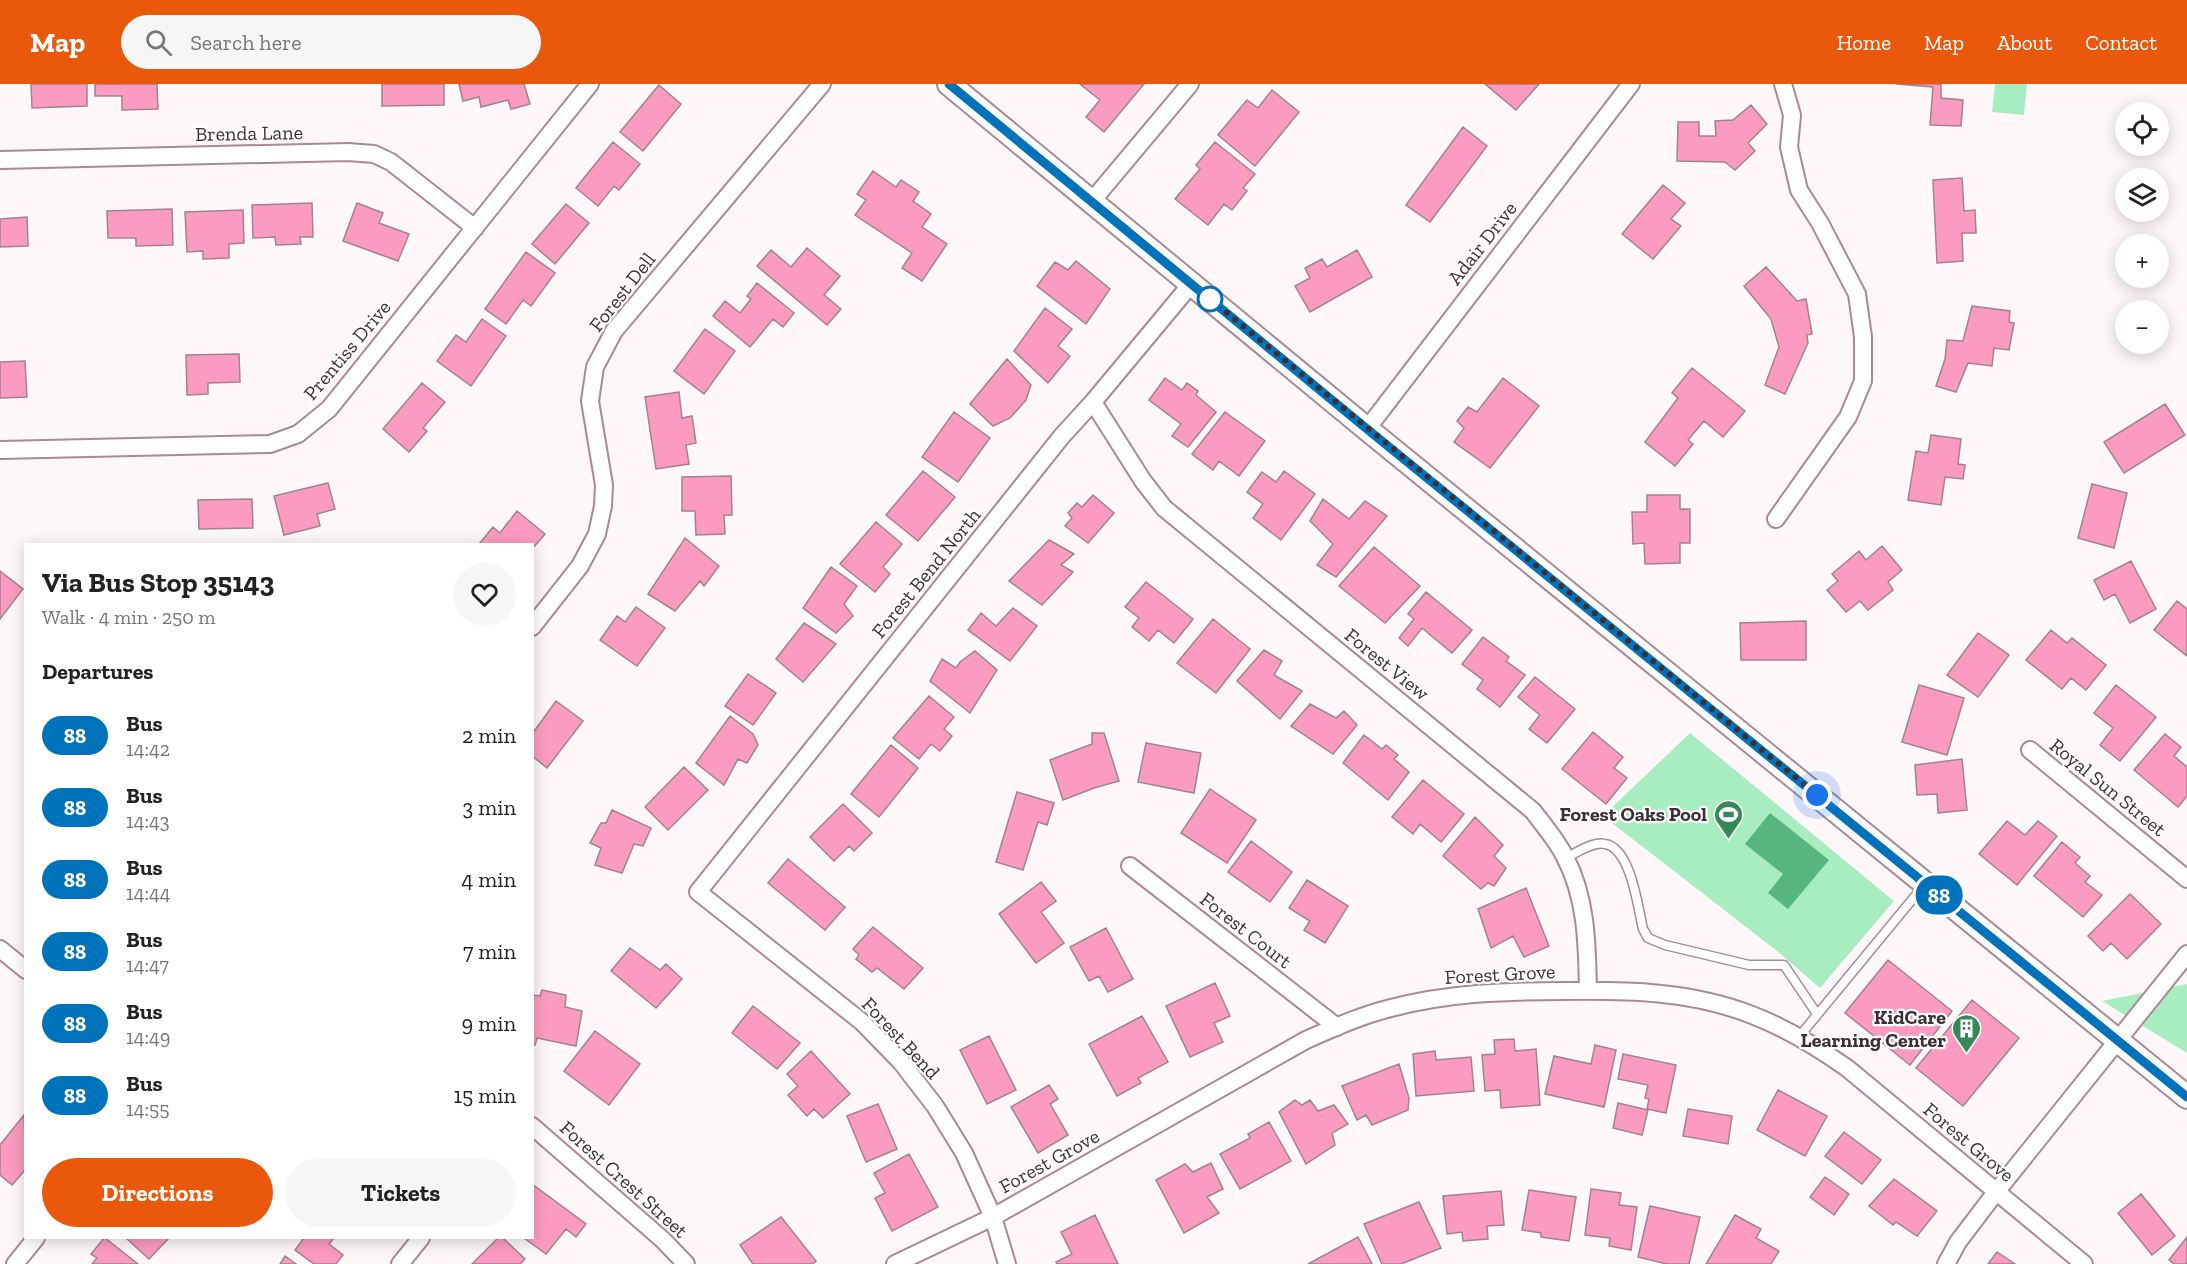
<!DOCTYPE html>
<meta charset="utf-8">
<style>
:root{--surface:#fff;--page:#f6f6f6;--text:#222;--muted:#767676;--accent:#ea580c}
body{margin:0;font-family:"Zilla Slab",serif;background:var(--page);color:var(--text);height:100vh;display:flex;flex-direction:column;font-size:22px;white-space:nowrap}
*{box-sizing:border-box;margin:0}
p{font-size:20px;color:var(--muted)}
.icon{flex:none;width:33px;height:33px;fill:none;stroke:currentColor;stroke-width:2;stroke-linecap:round;stroke-linejoin:round}
.map{position:relative;flex:1;overflow:hidden}
.side{position:absolute;left:24px;top:459px;width:510px;height:696px;display:flex;flex-direction:column;background:var(--surface);border-radius:0px;box-shadow:0 3px 15px #0003}
.side>*{flex:none}
.badge{padding:0 12px;border-radius:20px;font-size:21px;line-height:39px}
.controls{position:absolute;left:2115px;top:18px;display:grid;gap:12px}
.controls a{display:grid;place-items:center;width:54px;height:54px;border-radius:50%;background:var(--surface);box-shadow:0 3px 15px #0003;font-size:30px}
.you{position:absolute;width:30px;height:30px;margin:-15px;border:4px solid #fff;border-radius:50%;background:#1a73e8;box-shadow:0 0 0 9px #1a73e833}
.map>.badge{position:absolute;translate:-50% -50%;box-shadow:0 0 0 3px #fff}
h2{padding:0 18px;font-size:22px;line-height:54px}
.round{display:grid;place-items:center;flex:none;width:63px;height:63px;border-radius:32px;background:var(--page)}
.summary{display:flex;align-items:center;justify-content:space-between;height:102px;padding:0 18px}
h1{font-size:28px;font-weight:700;line-height:45px}
.button{display:flex;gap:12px;margin-top:auto;padding:12px 18px}
.button a{flex:1;height:69px;border-radius:36px;background:var(--accent);color:#fff;font-size:24px;font-weight:700;line-height:69px;text-align:center}
.button a+a{background:var(--page);color:var(--text)}
ul{padding:0;list-style:none}
li{display:flex;align-items:center;gap:18px;height:72px;padding:0 18px}
li div{flex:1}
li b{display:block;font-size:22px}
li em{font-style:normal}
li .badge{min-width:66px;font-weight:700;text-align:center}
header{display:flex;align-items:center;gap:36px;box-sizing:border-box;height:84px;padding:0 30px;background:var(--accent);color:#fff}
header strong{font-size:28px}
nav{display:flex;gap:33px;margin-inline-start:auto;font-size:21px}
.search{width:420px;height:54px;background:var(--page);display:flex;align-items:center;gap:15px;box-sizing:border-box;padding:0 21px;border-radius:33px;color:var(--muted);font-size:22px}
.map>svg:first-child{display:block}
.green{fill:#a8edbf}
.water{fill:#57b67d}
.building{fill:#fc9bc1;stroke:#a2828d;stroke-width:1.5}
.lines{fill:none;stroke-linecap:round;stroke-linejoin:round}
.lane-casing{stroke:#aa8995;stroke-width:11}
.street-casing{stroke:#aa8995;stroke-width:20}
.secondary-casing{stroke:#aa8995;stroke-width:26}
.lane{stroke:#fff;stroke-width:8}
.street{stroke:#fff;stroke-width:16}
.secondary{stroke:#fff;stroke-width:22}
.line-casing{stroke:#fff;stroke-width:14}
.line{stroke:#0072bc;stroke-width:9}
.walk{stroke:#3d2f34;stroke-width:6;stroke-dasharray:0 10.8}
.stop-dot{fill:#fff;stroke:#0072bc;stroke-width:3}
.labels{text-anchor:middle;dominant-baseline:central;stroke-width:4.5;stroke-linejoin:round;paint-order:stroke}
.street-label{font-size:20px;fill:#3d2f34;stroke:#fff}
.poi-label{font-size:20px;font-weight:bold;fill:#3d2f34;stroke:#fff;text-anchor:end}
</style>
<header>
<strong>Map</strong>
<div class="search"><svg class="icon" aria-label="search" viewBox="0 0 24 24"><circle cx="10" cy="10" r="6"/><path d="M15 15l6 6"/></svg>Search here</div>
<nav><a>Home</a><a>Map</a><a>About</a><a>Contact</a></nav>
</header>
<div class="map">
<svg width="2187" height="1180" viewBox="0 0 2187 1180">
<rect width="100%" height="100%" fill="#fef7f9"/>
<path class="green" d="M1995,0H2027L2024,31L1992,28Z
M1690,649L1894,817L1820,904L1777,867L1603,732Z
M2187,900V969L2102,917Z"/>
<path class="water" d="M1770,729L1829,776L1788,825L1768,809L1783,790L1745,760Z"/>
<path class="building" d="M31,0H87V22L32,24Z
M95,0H157L158,25L122,26V12H95Z
M382,0H444V21L382,22Z
M459,0H524L530,20L511,25L508,16L481,23L479,13L463,17Z
M1080,0H1144L1104,48L1086,33L1100,16Z
M1485,0H1539L1516,26Z
M1896,0H1941V14L1963,16L1961,42L1930,41L1933,3Z
M659,1L681,20L643,67L620,48Z
M1272,6L1299,28L1255,82L1218,51L1247,16L1258,24Z
M1751,21L1767,40L1748,59L1755,67L1735,86L1725,78L1677,77L1678,38H1699V52H1716L1715,37L1733,36Z
M1463,43L1487,62L1430,138L1406,121Z
M613,58L640,80L619,106L614,102L598,122L576,104Z
M1215,58L1255,90L1243,104L1247,107L1232,126L1224,120L1208,141L1175,115L1200,85L1196,81Z
M873,87L896,103L901,96L919,108L913,117L931,130L922,143L947,160L922,197L902,184L912,169L855,131L866,116L857,110Z
M1962,94L1964,127L1975,126L1976,149H1962L1963,177L1937,179L1933,96Z
M1663,101L1685,119L1671,135L1681,142L1653,175L1622,150Z
M312,119L313,153H300L301,160L276,161L275,153L253,154L252,121Z
M357,119L383,129L379,139L409,150L398,177L343,157Z
M566,120L589,139L555,180L532,160Z
M172,125L173,161L136,162V154H108L107,127Z
M243,126L244,159L229,160V174L203,175V167L187,168L185,128Z
M27,133L28,162L0,163V135Z
M807,164L840,192L824,211L841,225L827,241L757,182L771,166L791,183Z
M1357,166L1372,193L1310,228L1295,202L1310,194L1305,184L1322,175L1327,183Z
M526,168L555,189L531,222L523,216L506,240L485,225Z
M1076,177L1110,205L1086,240L1037,202L1055,178L1068,186Z
M1766,183L1797,217L1806,215L1812,250L1807,251L1808,259L1785,310L1765,301L1779,263L1771,235L1744,202Z
M757,199L794,229L783,243L773,235L750,263L713,232L725,217L740,229L751,215L747,212Z
M1972,222L2010,227L2009,238L2014,239L2009,266L1994,264L1992,282L1968,279L1956,308L1936,302L1945,275L1947,256L1963,257Z
M1045,224L1072,245L1058,262L1070,272L1048,299L1014,267Z
M482,235L506,252L471,302L437,277L456,251L466,258Z
M705,245L735,267L704,310L674,287Z
M239,270L240,298L208,299V310L187,311L186,271Z
M1007,275L1031,301L1026,316L1010,334L993,342L970,320Z
M25,277L27,313L0,314V278Z
M1692,284L1745,327L1723,353L1704,337L1688,356L1693,360L1675,382L1645,358L1678,314L1672,309Z
M1165,294L1182,306L1187,299L1198,307L1196,311L1216,328L1188,363L1172,352L1181,340L1149,316Z
M1503,294L1539,322L1490,384L1454,358L1464,344L1457,337L1468,323L1477,328Z
M422,299L445,318L423,344L427,347L409,368L383,345Z
M679,308L682,334L692,332L696,359L686,361L689,380L656,385L645,313Z
M2165,320L2185,351L2124,389L2104,358Z
M954,328L990,354L958,398L922,373Z
M1225,328L1265,357L1239,392L1219,377L1213,386L1192,370Z
M1931,351L1961,355L1958,380L1965,381L1963,395L1945,393L1941,421L1908,416L1916,367L1928,369Z
M923,387L955,413L918,457L886,431Z
M1284,387L1315,410L1281,456L1253,434L1263,420L1247,408L1262,388L1276,398Z
M731,392L732,431H724L725,450L696,451L695,427H682V393Z
M328,399L335,425L317,430L320,442L284,451L274,412Z
M2092,400L2127,409L2114,464L2078,454Z
M1093,411L1114,429L1088,459L1065,442L1072,434L1068,429L1077,419L1082,423Z
M1647,411H1680V425H1690V459H1680V479L1645,480L1644,459L1633,460L1632,428H1647Z
M252,415L253,444L199,445L198,416Z
M1323,415L1349,435L1365,417L1387,432L1336,493L1317,481L1333,460L1310,437Z
M517,427L545,450L532,465V460H479L493,443L500,449Z
M876,438L902,460L883,483L890,490L875,508L840,480Z
M685,454L719,482L704,502L700,497L675,527L648,510Z
M1049,456L1074,470L1061,481L1073,488L1042,521L1009,497Z
M1882,462L1902,486L1888,498L1893,506L1868,526L1860,517L1846,528L1827,506L1838,497L1832,490L1859,467L1866,476Z
M1374,463L1420,502L1385,539L1339,502Z
M2131,477L2156,525L2130,539L2115,510L2104,516L2094,496Z
M831,483L857,502L844,520L853,532L836,549L803,524Z
M0,487L23,505L0,535Z
M1146,498L1193,535L1174,559L1158,546L1149,557L1132,543L1139,534L1125,523Z
M1426,508L1472,546L1452,569L1422,544L1408,562L1399,554L1414,535L1408,530Z
M2177,517L2187,525V572L2154,546Z
M636,523L665,544L637,582L600,556L617,532L625,538Z
M1013,524L1037,542L1010,577L968,546L981,529L996,542Z
M1213,535L1250,565L1216,609L1177,579Z
M1806,537V576H1741L1740,539Z
M804,539L836,560L803,598L776,575Z
M2051,546L2067,559L2072,554L2106,581L2086,606L2071,594L2062,605L2026,576Z
M1978,549L2009,571L1978,613L1947,591Z
M1483,553L1509,573L1506,577L1525,591L1500,623L1477,605L1483,596L1462,580Z
M1264,566L1282,577L1274,591L1302,607L1280,635L1237,597Z
M975,567L997,586L970,629L930,597L942,575L956,584L960,578Z
M748,590L776,609L753,641L725,622Z
M1535,593L1575,625L1547,659L1529,645L1540,631L1518,613Z
M1919,601L1964,614L1947,671L1902,658Z
M2116,601L2156,633L2120,677L2100,661L2113,644L2094,629Z
M929,612L954,633L944,645L952,652L940,667L931,660L919,675L893,654Z
M556,617L583,637L547,684L532,672V650Z
M1310,620L1336,634L1344,627L1357,641L1333,670L1291,642Z
M730,632L753,650L758,661L747,679L738,675L724,701L696,679Z
M1593,648L1623,673L1614,684L1627,694L1606,720L1562,685Z
M1092,649H1104L1119,697L1094,704L1063,716L1050,676L1092,660Z
M2165,650L2181,663L2174,672L2187,683V712L2178,723L2134,686Z
M1364,651L1382,665L1386,661L1398,671L1394,675L1409,688L1388,716L1343,679Z
M1146,659L1201,669L1194,709L1138,698Z
M891,661L918,684L879,733L851,710Z
M1962,675L1967,726L1938,729L1937,710L1917,711L1915,681Z
M684,683L708,706L668,746L645,723Z
M1423,696L1464,730L1441,758L1420,740L1413,750L1392,733Z
M1210,705L1256,736L1227,779L1181,749Z
M1017,708L1054,719L1047,741L1038,738L1023,786L996,778Z
M843,720L872,749L854,767L849,762L834,777L810,753Z
M612,726L651,744L643,762L634,760L622,789L595,781L601,764L590,759L601,739H606Z
M1475,733L1503,761L1494,772L1506,784L1494,802L1488,799L1481,805L1443,772Z
M2007,737L2025,751L2038,737L2057,752L2017,801L1979,770Z
M1251,757L1292,788L1270,818L1228,788Z
M2062,758L2080,773L2075,779L2090,792L2085,798L2102,811L2083,833L2034,792Z
M788,775L845,823L825,846L768,799Z
M1307,796L1348,822L1325,859L1304,846L1310,837L1289,824Z
M1041,798L1056,817L1041,828L1064,859L1036,879L999,830Z
M1526,804L1549,862L1524,873L1513,852L1491,864L1478,825Z
M2130,810L2161,840L2127,875L2111,859L2103,867L2088,852Z
M873,843L923,884L904,905L877,884L872,888L856,875L859,871L853,865Z
M1106,844L1133,895L1108,908L1099,892L1089,897L1070,863Z
M630,864L660,886L666,880L682,895L656,924L611,887Z
M1888,876L1952,927L1910,981L1845,929Z
M1215,899L1230,932L1214,939L1223,958L1190,973L1166,922Z
M542,906L566,911L565,923L582,927L576,962L537,954L535,961H532V911L540,912Z
M1972,916L2019,954L1963,1022L1916,984Z
M753,922L800,959L777,985L732,949Z
M1142,932L1168,978L1138,994L1141,999L1117,1012L1089,960Z
M595,947L640,980L609,1021L564,987Z
M989,952L1016,1006L987,1020L960,966Z
M1514,955L1515,967L1536,965L1540,1021L1501,1024L1500,1006L1485,1007L1482,971L1495,970L1494,956Z
M1595,961L1616,966L1604,1023L1545,1010L1554,972L1591,980Z
M811,967L850,1010L823,1034L814,1025L807,1032L788,1011L798,1002L787,990Z
M1435,967L1436,976L1471,973L1474,1007L1416,1012L1413,970Z
M1623,970L1676,981L1666,1029L1647,1025L1649,1015L1645,1014L1648,1001L1618,995Z
M1399,980L1409,1014L1408,1026L1372,1041L1366,1031L1357,1036L1342,1002Z
M1049,1001L1058,1015L1050,1020L1068,1051L1038,1069L1011,1023Z
M1778,1006L1827,1032L1805,1072L1757,1046Z
M1295,1016L1302,1021L1310,1016L1318,1027L1334,1021L1348,1040L1332,1049L1335,1061L1306,1080L1279,1028Z
M1618,1019L1648,1026L1642,1051L1613,1044Z
M878,1020L897,1065L866,1078L847,1032Z
M1688,1025L1732,1032L1728,1060L1683,1052Z
M24,1031L26,1085L12,1101L0,1091V1061Z
M1269,1038L1291,1077L1240,1105L1220,1070L1250,1054L1248,1050Z
M1844,1048L1881,1076L1862,1100L1825,1072Z
M909,1070L938,1123L892,1147L875,1114L885,1109L874,1089Z
M1211,1079L1223,1105L1207,1113L1219,1129L1184,1149L1156,1096L1185,1080L1193,1088Z
M1825,1093L1849,1110L1834,1131L1810,1113Z
M1894,1095L1937,1127L1917,1152L1896,1138L1893,1141L1869,1122Z
M532,1100L586,1140L576,1153L566,1145L546,1170L524,1154H532Z
M1591,1105L1621,1109L1619,1121L1637,1123L1631,1166L1609,1162L1610,1154L1585,1151Z
M1529,1106L1576,1113L1569,1157L1541,1153V1149L1522,1146Z
M1501,1107L1504,1141L1487,1142L1488,1155L1463,1157L1462,1148L1447,1150L1443,1112Z
M2141,1110L2175,1152L2152,1171L2118,1129Z
M1419,1118L1441,1164L1401,1180H1382L1364,1140Z
M1650,1122L1700,1133L1689,1180H1667L1638,1173Z
M1095,1131L1118,1180H1057L1056,1178L1072,1170L1061,1148Z
M1735,1131L1761,1145L1756,1154L1779,1167L1771,1180H1706Z
M781,1133L816,1177L812,1180H753L740,1161Z
M1358,1153L1372,1180H1308Z
M2187,1153V1180H2174L2169,1176Z
M104,1154H105L138,1180H92L97,1174L91,1170Z
M126,1154H169L149,1175Z
M304,1154H334L329,1160L343,1171L336,1180H314L295,1166Z
M498,1154H503L525,1175L520,1180H472Z
M1997,1168L2015,1180H1988Z
M285,1172L296,1180H280Z"/>
<g class="lines">
<defs>
<path id="lane" d="M1566,774C1576,769 1593,757 1605,760C1631,764 1638,824 1643,845L1648,854L1665,861L1749,881H1784L1817,930
M1798,954L1925,800"/>
<path id="street" d="M0,76L348,68L374,70L391,78L475,144
M1092,117L1190,0
M1093,318L1143,397L1164,424L1533,727C1544,742 1557,756 1565,773C1587,815 1587,861 1588,907
M1367,345L1631,0
M0,366L270,360L298,350L329,325L590,0
M1776,435L1848,333L1863,297V253L1857,210L1820,139L1799,106L1789,63L1792,31L1783,0
M532,543L580,482L597,450L603,422L604,401L590,317L595,283L614,247L822,0
M2030,666L2187,795
M1130,782L1337,943
M0,865L26,886
M532,1042L663,1156L686,1180
M15,1180L36,1154
M400,1180L421,1154
M895,1180L993,1133L1306,956C1333,944 1362,931 1391,924C1448,909 1505,907 1563,907C1626,906 1692,907 1752,931C1786,944 1817,963 1847,984L2084,1180
M1007,1180L993,1133L964,1069L935,1022L901,978L862,938L698,808L1062,352L1093,318L1192,199
M1946,1180L1958,1158L1996,1108L2187,870"/>
<path id="secondary" d="M949,0L1367,345L2187,1013"/>
</defs>
<use href="#lane" class="lane-casing"/>
<use href="#street" class="street-casing"/>
<use href="#secondary" class="secondary-casing"/>
<use href="#lane" class="lane"/>
<use href="#street" class="street"/>
<use href="#secondary" class="secondary"/>
</g>
<g class="lines">
<defs>
<path id="line" d="M949,0L1367,345L2187,1013"/>
</defs>
<use href="#line" class="line-casing"/>
<use href="#line" class="line"/>
<path class="walk" d="M1210,215L1817,711"/>
</g>
<defs>
<symbol id="stadium-pin" viewBox="-11 -11 22 30"><path d="M0 17L-7.5 6A9.5 9.5 0 1 1 7.5 6Z" fill="#378859" stroke="#fff"/><path d="M0-5a6.5 5 0 1 0 0 10a6.5 5 0 1 0 0-10ZM-3.5-1.8h7v3.6h-7Z" fill="#fff"/></symbol>
<symbol id="building-pin" viewBox="-11 -11 22 30"><path d="M0 17L-7.5 6A9.5 9.5 0 1 1 7.5 6Z" fill="#378859" stroke="#fff"/><path d="M-4-6H4V6H1V3H-1V6H-4ZM-2.5-4.3h1.7v1.8h-1.7ZM.8-4.3h1.7v1.8H.8ZM-2.5-1h1.7V.8h-1.7ZM.8-1h1.7V.8H.8Z" fill="#fff"/></symbol>
</defs>
<g fill-rule="evenodd">
<use href="#stadium-pin" x="1712" y="714" width="33" height="45"/>
<use href="#building-pin" x="1950" y="928" width="33" height="45"/>
</g>
<circle class="stop-dot" cx="1210" cy="215" r="12"/>
<g class="labels">
<g class="street-label">
<text transform="translate(249 49) rotate(-1)">Brenda Lane</text>
<text transform="translate(1482 159) rotate(-52)">Adair Drive</text>
<text transform="translate(622 208) rotate(-52)">Forest Dell</text>
<text transform="translate(347 266) rotate(-50)">Prentiss Drive</text>
<text transform="translate(926 489) rotate(-51)">Forest Bend North</text>
<text transform="translate(1387 580) rotate(39)">Forest View</text>
<text transform="translate(2108 703) rotate(39)">Royal Sun Street</text>
<text transform="translate(1246 846) rotate(38)">Forest Court</text>
<text transform="translate(1500 890) rotate(-3)">Forest Grove</text>
<text transform="translate(901 954) rotate(47)">Forest Bend</text>
<text transform="translate(1969 1058) rotate(40)">Forest Grove</text>
<text transform="translate(1049 1077) rotate(-29)">Forest Grove</text>
<text transform="translate(624 1095) rotate(42)">Forest Crest Street</text>
</g>
<g class="poi-label">
<text x="1707" y="730">Forest Oaks Pool</text>
<text x="1946" y="933">KidCare<tspan x="1946" dy="23">Learning Center</tspan></text>
</g>
</g>
</svg>
<div class="controls">
<a><svg class="icon" aria-label="locate" viewBox="0 0 24 24"><circle cx="12" cy="12" r="6"/><path d="M12 2v4M12 18v4M2 12h4M18 12h4"/></svg></a>
<a><svg class="icon" aria-label="layers" viewBox="0 0 24 24"><path d="M12 4l9 5-9 5-9-5zM3 14l9 5 9-5"/></svg></a>
<a>+</a>
<a>−</a>
</div>
<div class="you" style="left:1817px;top:711px"></div>
<b class="badge" style="left:1939px;top:811px;background:#0072bc;color:#fff">88</b>
<section class="side">
<div class="summary"><div><h1>Via Bus Stop 35143</h1><p>Walk · 4 min · 250 m</p></div><a class="round"><svg class="icon" aria-label="heart" viewBox="0 0 24 24"><path d="M12 20l-8-8c-3-5 5-10 8-4 3-6 11-1 8 4z"/></svg></a></div>
<h2>Departures</h2>
<ul>
<li><span class="badge" style="background:#0072bc;color:#fff">88</span><div><b>Bus</b><p>14:42</p></div><em>2 min</em></li>
<li><span class="badge" style="background:#0072bc;color:#fff">88</span><div><b>Bus</b><p>14:43</p></div><em>3 min</em></li>
<li><span class="badge" style="background:#0072bc;color:#fff">88</span><div><b>Bus</b><p>14:44</p></div><em>4 min</em></li>
<li><span class="badge" style="background:#0072bc;color:#fff">88</span><div><b>Bus</b><p>14:47</p></div><em>7 min</em></li>
<li><span class="badge" style="background:#0072bc;color:#fff">88</span><div><b>Bus</b><p>14:49</p></div><em>9 min</em></li>
<li><span class="badge" style="background:#0072bc;color:#fff">88</span><div><b>Bus</b><p>14:55</p></div><em>15 min</em></li>
</ul>
<div class="button"><a>Directions</a><a>Tickets</a></div>
</section>
</div>
